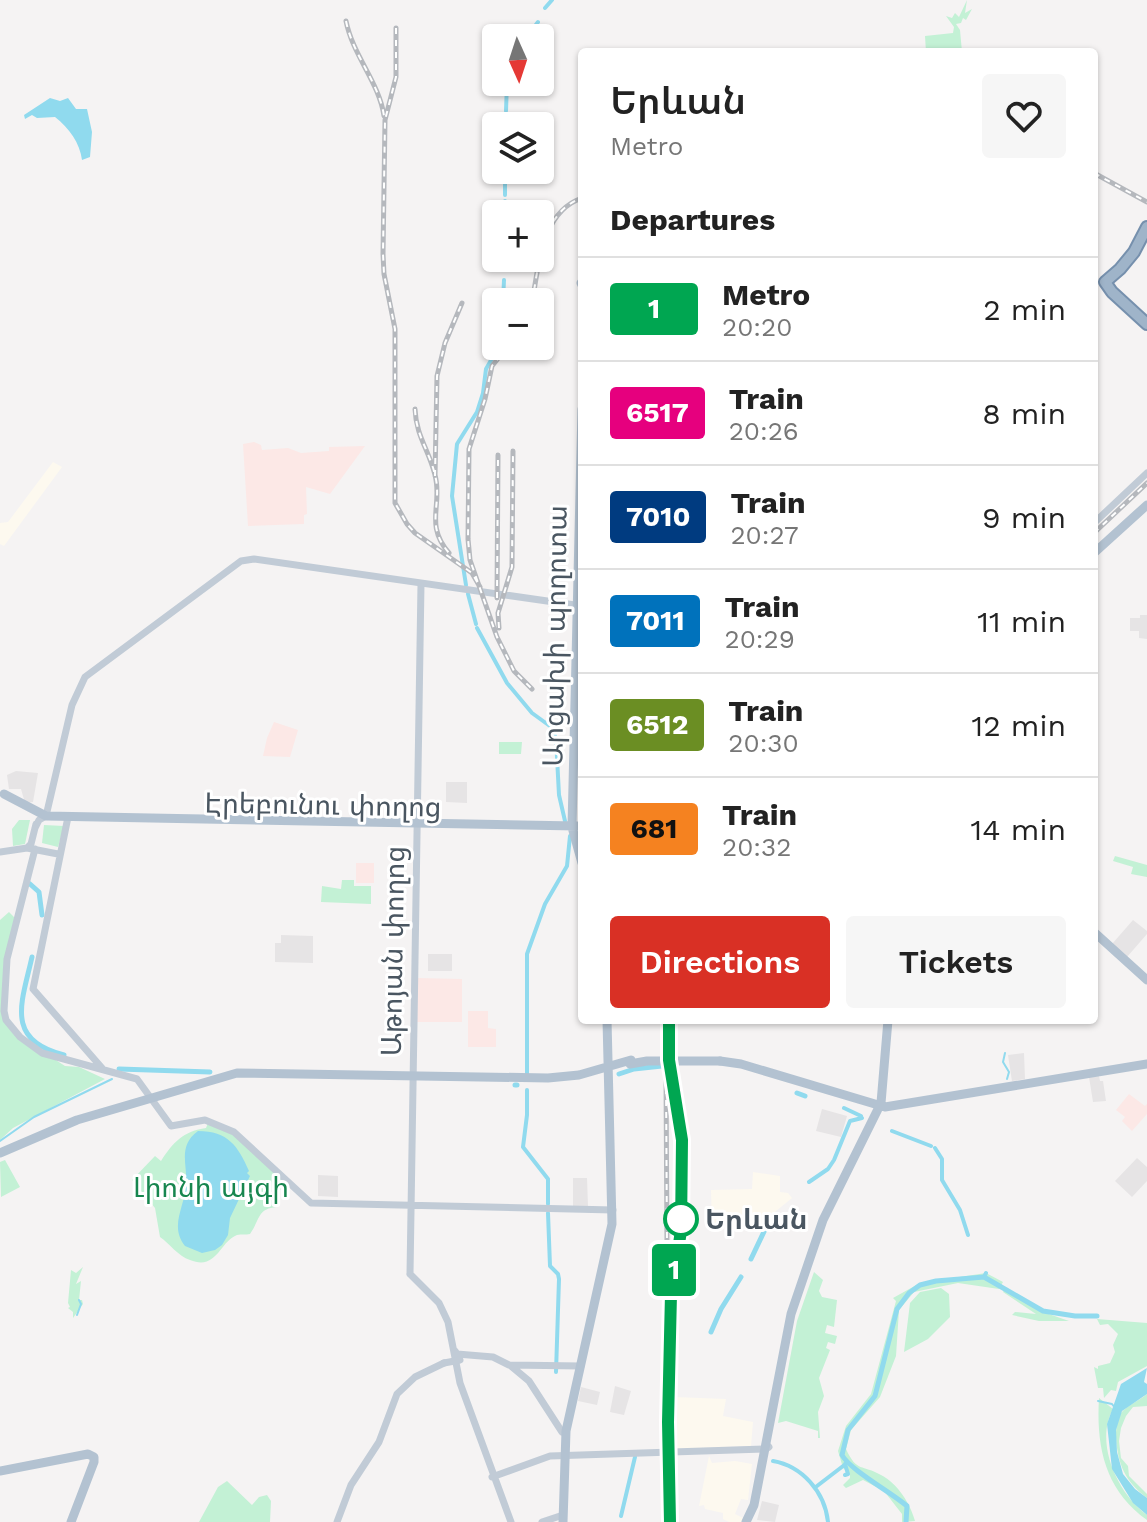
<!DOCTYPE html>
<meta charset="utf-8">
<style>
:root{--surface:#fff;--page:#f6f6f6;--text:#222;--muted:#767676;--line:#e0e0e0;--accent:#d93025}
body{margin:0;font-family:"Work Sans","Noto Sans Armenian",sans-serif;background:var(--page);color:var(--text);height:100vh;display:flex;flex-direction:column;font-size:30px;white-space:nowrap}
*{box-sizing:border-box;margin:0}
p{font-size:26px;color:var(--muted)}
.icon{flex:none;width:44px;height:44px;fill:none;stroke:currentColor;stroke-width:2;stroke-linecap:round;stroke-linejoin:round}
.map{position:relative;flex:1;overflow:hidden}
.drawer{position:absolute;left:578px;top:48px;width:520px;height:976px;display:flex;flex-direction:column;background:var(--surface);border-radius:8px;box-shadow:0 2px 6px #0004}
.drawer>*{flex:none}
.badge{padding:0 16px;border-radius:6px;font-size:28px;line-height:52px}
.needle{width:52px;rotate:177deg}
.tools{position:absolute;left:482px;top:24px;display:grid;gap:16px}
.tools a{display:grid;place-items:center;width:72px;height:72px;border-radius:8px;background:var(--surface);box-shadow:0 2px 6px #0004;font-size:40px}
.map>.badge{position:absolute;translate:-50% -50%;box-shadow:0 0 0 4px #fff}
h2{padding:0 32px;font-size:30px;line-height:72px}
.round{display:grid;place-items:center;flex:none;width:84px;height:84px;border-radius:8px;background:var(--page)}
.overview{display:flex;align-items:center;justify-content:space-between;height:136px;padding:0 32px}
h1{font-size:38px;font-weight:600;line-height:60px}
.action{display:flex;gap:16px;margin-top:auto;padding:16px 32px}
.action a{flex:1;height:92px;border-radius:8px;background:var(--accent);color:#fff;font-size:32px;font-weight:600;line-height:92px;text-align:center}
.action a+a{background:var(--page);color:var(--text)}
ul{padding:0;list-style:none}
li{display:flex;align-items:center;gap:24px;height:104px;padding:0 32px;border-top:2px solid var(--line)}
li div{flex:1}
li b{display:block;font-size:30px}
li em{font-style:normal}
li .badge{min-width:88px;font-weight:700;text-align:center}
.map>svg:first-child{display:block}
.commercial{fill:#fdf9ef}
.education{fill:#e6e4e5}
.medical{fill:#fce8e6}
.green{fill:#c3f1d5}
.water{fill:#90daee}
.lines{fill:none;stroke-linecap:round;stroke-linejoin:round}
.stream{stroke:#90daee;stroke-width:2}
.canal{stroke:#90daee;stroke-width:4}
.river{stroke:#90daee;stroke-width:5}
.trunk-casing{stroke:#7690ad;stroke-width:14}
.secondary{stroke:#c1cbd6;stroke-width:7}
.primary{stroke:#b3c2d1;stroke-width:9}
.trunk{stroke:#9fb4c9;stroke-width:10}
.rail-casing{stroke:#b5b8bd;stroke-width:5}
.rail{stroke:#fff;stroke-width:2;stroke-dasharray:6;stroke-linecap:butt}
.secondary-bridge{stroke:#c1cbd6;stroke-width:7}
.primary-bridge{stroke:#b3c2d1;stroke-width:9}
.line-casing{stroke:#fff;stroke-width:18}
.line{stroke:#00a651;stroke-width:12}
.stop-dot{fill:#fff;stroke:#00a651;stroke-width:4}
.labels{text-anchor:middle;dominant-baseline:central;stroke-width:6;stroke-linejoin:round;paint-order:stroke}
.street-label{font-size:28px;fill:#4a5661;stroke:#fff}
.park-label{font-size:28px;fill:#17864f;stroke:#fff}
.stop-label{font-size:28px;font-weight:bold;fill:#4a5661;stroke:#fff;text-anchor:start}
</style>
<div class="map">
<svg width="1147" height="1522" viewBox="0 0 1147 1522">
<rect width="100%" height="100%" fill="#f5f3f3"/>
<path class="commercial" d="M53,462L62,467L4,546L0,544V523L8,522Z
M753,1172L780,1176V1192L788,1193L792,1198L759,1225L712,1227L711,1190L752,1189Z
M674,1397L726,1399L723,1416L753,1422L751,1446L674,1449Z
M709,1456L712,1463L735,1461L752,1464L748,1500L741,1499L735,1514L743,1518L741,1522H729L723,1519V1513L705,1509L704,1505L699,1506Z"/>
<path class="education" d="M1140,615H1147V639L1139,638V631H1130V618H1140Z
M16,771L38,773L33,802L25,803L21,789H9L7,775Z
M446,782H467V803L446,802Z
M1133,920L1147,931V934L1127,957L1112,944Z
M281,935L313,936V963L275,962V943H281Z
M428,954H452V971H428Z
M1024,1053L1025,1079L1012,1081L1008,1055Z
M1099,1076L1100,1081H1103L1106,1101L1093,1102L1089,1077Z
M822,1109L847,1116L841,1137L816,1131Z
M1137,1158L1147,1167V1181L1132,1197L1115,1181Z
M318,1175L338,1176V1197L318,1196Z
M573,1178H587L588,1206H573Z
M615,1386L631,1391L624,1415L610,1412Z
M581,1387L600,1392L597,1405L578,1401Z
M762,1501L779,1505L775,1522L757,1520Z"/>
<path class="medical" d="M254,442L261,445L262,450L288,448L301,453L329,451V447L365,446L330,494L306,487L307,514L304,515V524L248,526L243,444Z
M274,722L298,730L290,757L263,756L267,738Z
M356,863H374V883H356Z
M417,978L462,979V1022H416Z
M468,1011H488V1028L496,1029V1047H468Z
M1129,1094L1145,1106L1147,1104V1114L1132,1131L1122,1121L1125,1117L1116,1110Z"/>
<path class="green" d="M967,0L965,13L972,9L966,20L963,18L961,23L956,24L960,30L962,52H926L925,36L953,33L954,27L946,16L952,18L955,13L959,17Z
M499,742H522L521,754H499Z
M19,820H30L25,844L13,846L12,829Z
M44,825L64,826L58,847L42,843Z
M1115,856L1147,865V877L1131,874L1133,867L1113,861Z
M342,880H354V886H371V904L321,902L322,886L341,889Z
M9,912L15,918C4,960 0,988 11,1031L65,1066L79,1067L105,1079L13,1128L0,1140V920Z
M208,1123L234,1133L287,1183L278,1192L276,1207C257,1209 260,1220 250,1234C246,1235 241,1234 237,1235C220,1241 217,1271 190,1260C178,1256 170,1244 160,1237L155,1208L132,1180L155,1156L161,1161C173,1142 184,1131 206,1128Z
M5,1160L20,1187L1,1197L0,1162Z
M83,1267L76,1284L81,1281L79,1300H82L83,1304L73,1318V1312L68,1308L70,1307L68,1303L71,1270L76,1273Z
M814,1272L823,1280L819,1291L822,1297L837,1300L834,1327L827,1325L825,1333L837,1336L835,1344L828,1342L826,1348L830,1350L819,1378L824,1396L818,1412L820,1438H818V1431L786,1421L778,1423L797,1321Z
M986,1273L1003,1282L999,1289L958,1283L914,1292L899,1310L896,1356L880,1397L851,1430L846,1449C857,1473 862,1464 881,1475C898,1484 910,1503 915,1521L902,1522V1514L884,1491L863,1480L846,1488L843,1485L850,1478V1474L843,1468L838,1451L846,1426L871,1394L896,1301L893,1298L920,1283Z
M941,1288L949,1294L950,1317L928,1339L904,1352L910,1303L920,1292Z
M1005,1289L1043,1312L1069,1321H1039L1012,1315L1015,1312L1036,1314L1003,1292Z
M1097,1319L1147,1323V1366L1118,1382L1116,1391L1111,1390L1104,1398L1103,1388H1098L1094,1367L1098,1369V1366L1110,1363L1115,1352L1113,1345L1118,1334L1108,1324L1100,1325Z
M1147,1394V1406L1133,1407L1126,1416L1121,1428L1119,1441L1121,1458L1128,1466L1129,1476L1147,1494V1498C1125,1481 1118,1465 1116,1438C1116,1430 1116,1420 1121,1413C1127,1405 1139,1401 1147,1394Z
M1099,1398L1113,1409C1094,1443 1118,1494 1147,1515V1520C1105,1490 1096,1447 1099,1398Z
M227,1481L252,1505L259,1497L267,1495L271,1501L270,1522H199L218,1487Z"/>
<path class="water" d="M50,98L60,101L68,98L76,109H87L92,132L90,157L82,160C80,143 69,128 55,117L37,118L32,115L25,119L24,115Z
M198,1131C228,1131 238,1146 249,1171L247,1173L250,1176L230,1218L228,1235L222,1245L215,1250L202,1253L185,1246C169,1226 185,1207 186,1184C188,1166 177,1146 198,1131Z
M1147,1368L1144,1382L1147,1384V1394L1122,1411L1116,1430L1117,1452L1123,1474L1135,1489L1147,1498V1515L1133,1503L1112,1469L1107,1424L1121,1384Z"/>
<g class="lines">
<path class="stream" d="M1005,1053L1003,1062L1009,1072L1007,1079
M0,1141L34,1117L112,1079
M77,1315L81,1304L79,1300
M1098,1401L1112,1404L1115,1408"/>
<path class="canal" d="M545,8L552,0
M526,38L538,22
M506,111L507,82
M506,124V126
M505,195V170
M505,214V201
M505,268V258
M503,302L504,280
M466,585L452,496L457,444L477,412L483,393L486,369L494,355L496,344
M468,594L476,624
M477,628L507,683L532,713L554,729L555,736
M556,738L559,795L565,821
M527,1075V954L545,904L567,866L570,836
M527,1090V1115L523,1147L548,1179V1204
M844,1108L861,1116
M892,1131L931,1146
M935,1148L942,1159V1180L960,1210L968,1235
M809,1182L828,1169L834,1160L850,1121L862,1118
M548,1213L550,1266L558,1274L559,1279L556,1372
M984,1277L986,1273
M773,1461C802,1466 825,1492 828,1522
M845,1475L848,1474L845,1464
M817,1486L847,1463
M621,1516L635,1457"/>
<path class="river" d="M30,884L39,892L42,915
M32,957C22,1002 4,1040 64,1055
M119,1069L210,1072
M619,1074L634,1069L662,1066
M515,1085H517
M797,1093L805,1096
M751,1259L770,1219
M711,1332L721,1309L741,1277
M906,1522L907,1506C892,1493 849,1469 842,1455L848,1430L875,1396L897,1309L909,1293L920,1285L936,1281L984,1277L1043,1311L1075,1316H1097"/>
<defs>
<path id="trunk" d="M1147,227L1134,252L1120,269L1105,282L1112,292L1147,324"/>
</defs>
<use href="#trunk" class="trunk-casing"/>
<path class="secondary" d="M1094,523L1147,473
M68,817L33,989L102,1068
M35,828L39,820L46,816L72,705L85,677L241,561L254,559L582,606
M27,848L31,844L36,824
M35,849L7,959L4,1011L6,1020L20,1037L42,1053L137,1079L171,1126L205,1120L234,1132L311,1203L613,1210
M0,852L27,848L58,854
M410,1274L421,584
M410,1274L439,1303L448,1322L460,1383L511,1522
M455,1351L457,1354L493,1357L509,1365L581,1366
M511,1366L529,1381L562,1432
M492,1477L550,1456L765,1449L769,1447
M337,1522L351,1485L379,1442L397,1394L415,1377L444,1363
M542,1522L563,1515"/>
<path class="primary" d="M581,283L582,285
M582,409L572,827L582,863
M1094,553L1147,505
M4,794L46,816L577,826
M1094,932L1147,980
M720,1061L741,1064L885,1107L1147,1064
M0,1153L77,1120L237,1073L548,1078L579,1075L631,1060
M0,1471L88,1454L94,1457V1462
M71,1522L94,1462
M563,1522L566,1431L612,1224L607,1020
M746,1522L754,1505L791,1314L823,1220L881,1103L888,1020"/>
<use href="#trunk" class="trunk"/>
<defs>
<path id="rail" d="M346,21C353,56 379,82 384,116
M396,28V77L385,120L383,254L384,274L395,329V503L407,524L415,533L472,573L480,587
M1094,173L1147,202
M532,302C539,266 541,212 582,198
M508,346L492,366L485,399L469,449L468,539L470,560L497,637L514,671L532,689
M415,409C416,436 429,450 435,475C443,505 424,524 449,553
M435,476L437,376L445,343L462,303
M1094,533L1147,483
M497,598L498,455
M499,628L498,613L512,567L513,451
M670,1020L672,1065L684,1130L685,1208L680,1248
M666,1076L667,1248
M670,1522L668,1413L671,1294L675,1268"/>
</defs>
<use href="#rail" class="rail-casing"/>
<use href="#rail" class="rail"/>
<path class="secondary-bridge" d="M444,1363L460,1360"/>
<path class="primary-bridge" d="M630,1064L647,1061H720"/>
</g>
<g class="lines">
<defs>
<path id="line" d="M669,1020V1060L682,1140L681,1231L671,1294L668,1422L670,1522"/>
</defs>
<use href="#line" class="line-casing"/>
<use href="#line" class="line"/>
</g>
<circle class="stop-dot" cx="681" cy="1219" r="16"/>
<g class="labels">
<g class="street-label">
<text transform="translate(555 636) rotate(-89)">Արցախի պողոտա</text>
<text transform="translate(323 805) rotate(1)">Էրեբունու փողոց</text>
<text transform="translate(393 951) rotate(-89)">Աթոյան փողոց</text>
</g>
<g class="park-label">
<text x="211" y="1187">Լիոնի այգի</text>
</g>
<g class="stop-label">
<text x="705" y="1219">Երևան</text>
</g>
</g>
</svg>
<div class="tools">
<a><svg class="needle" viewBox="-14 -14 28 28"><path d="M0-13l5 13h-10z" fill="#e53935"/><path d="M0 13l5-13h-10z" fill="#767676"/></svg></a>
<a><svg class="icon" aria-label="layers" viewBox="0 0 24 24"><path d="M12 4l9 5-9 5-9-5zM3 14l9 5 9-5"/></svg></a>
<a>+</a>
<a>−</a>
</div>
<b class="badge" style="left:674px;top:1270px;background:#00a651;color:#fff">1</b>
<section class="drawer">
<div class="overview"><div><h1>Երևան</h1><p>Metro</p></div><a class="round"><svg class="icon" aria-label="heart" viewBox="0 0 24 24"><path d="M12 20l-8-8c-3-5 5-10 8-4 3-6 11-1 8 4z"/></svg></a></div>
<h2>Departures</h2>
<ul>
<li><span class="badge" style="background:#00a651;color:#fff">1</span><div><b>Metro</b><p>20:20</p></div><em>2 min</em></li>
<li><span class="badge" style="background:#e6007e;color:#fff">6517</span><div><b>Train</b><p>20:26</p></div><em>8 min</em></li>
<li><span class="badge" style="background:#003b80;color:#fff">7010</span><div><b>Train</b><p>20:27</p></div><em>9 min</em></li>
<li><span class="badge" style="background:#0072bc;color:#fff">7011</span><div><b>Train</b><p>20:29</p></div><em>11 min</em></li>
<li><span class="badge" style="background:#6b8e23;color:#fff">6512</span><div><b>Train</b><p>20:30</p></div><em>12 min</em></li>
<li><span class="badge" style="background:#f58220;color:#111">681</span><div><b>Train</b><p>20:32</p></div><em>14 min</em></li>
</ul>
<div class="action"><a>Directions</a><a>Tickets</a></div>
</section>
</div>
